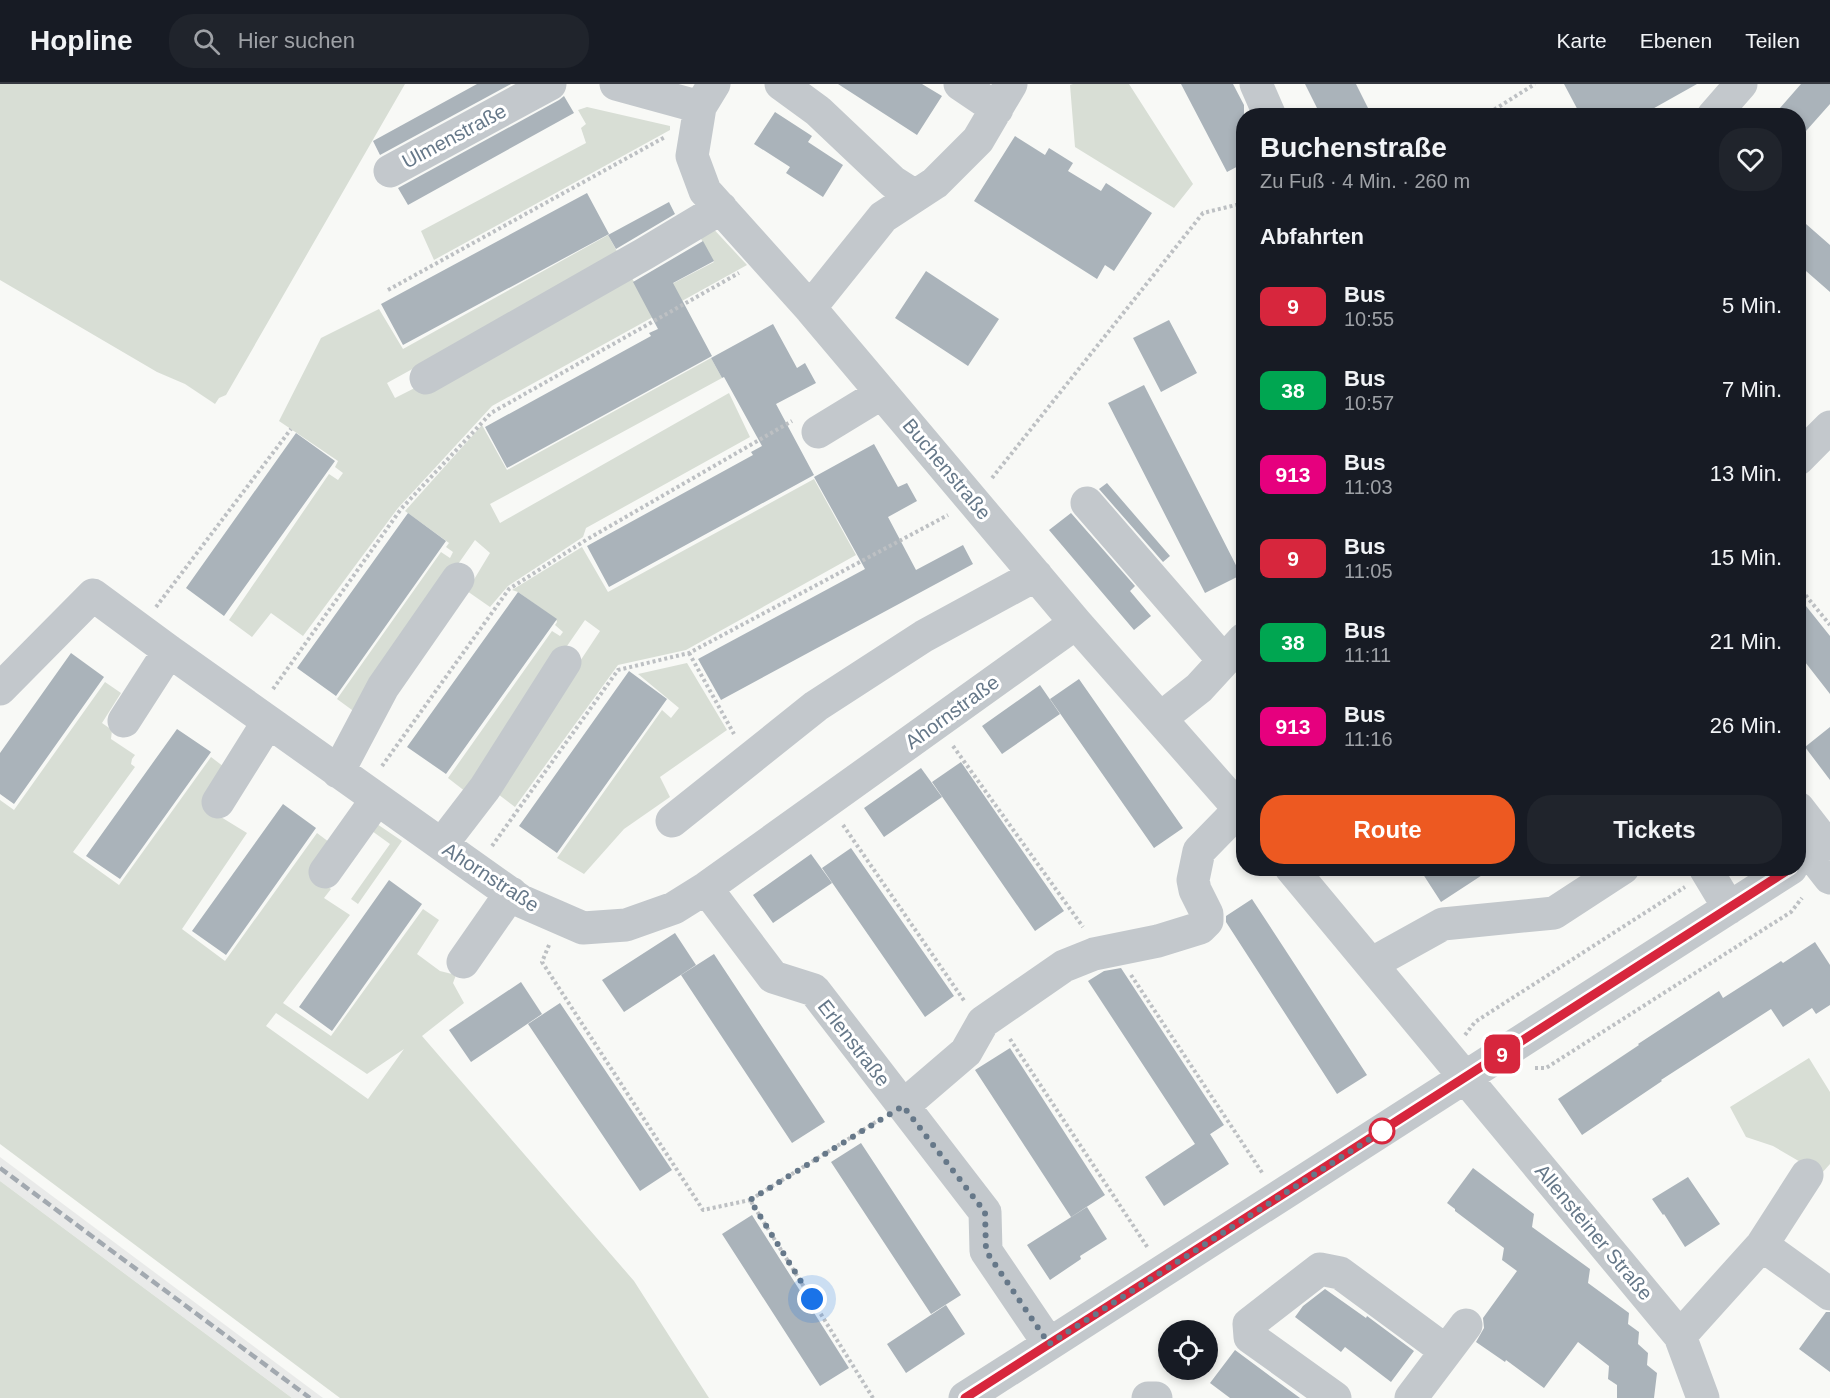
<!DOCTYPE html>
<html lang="de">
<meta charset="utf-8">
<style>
:root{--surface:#171b24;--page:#20242c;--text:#f1f3f6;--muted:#9ea1a6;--line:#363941;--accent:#ed5921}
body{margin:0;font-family:Arial,sans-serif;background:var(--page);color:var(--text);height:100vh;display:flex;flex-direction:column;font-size:22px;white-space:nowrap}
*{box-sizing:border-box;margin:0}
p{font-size:20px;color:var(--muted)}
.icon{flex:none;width:33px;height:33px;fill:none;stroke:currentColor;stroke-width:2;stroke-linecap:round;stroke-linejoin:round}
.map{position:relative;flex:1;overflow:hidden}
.panel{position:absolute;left:1236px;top:24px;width:570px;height:768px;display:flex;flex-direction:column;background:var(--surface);border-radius:24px;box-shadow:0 3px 9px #0003}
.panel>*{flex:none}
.badge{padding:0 12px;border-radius:9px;font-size:21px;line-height:39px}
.buttons{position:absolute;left:1158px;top:1236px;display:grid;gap:12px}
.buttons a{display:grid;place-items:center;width:60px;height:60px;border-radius:50%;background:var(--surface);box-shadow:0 3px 9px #0003;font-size:30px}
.you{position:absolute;width:30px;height:30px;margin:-15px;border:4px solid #fff;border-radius:50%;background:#1a73e8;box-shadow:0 0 0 9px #1a73e833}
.map>.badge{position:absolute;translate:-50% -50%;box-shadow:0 0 0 3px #fff}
h2{padding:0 24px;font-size:22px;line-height:54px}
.round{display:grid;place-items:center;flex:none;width:63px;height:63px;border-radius:24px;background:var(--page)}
.head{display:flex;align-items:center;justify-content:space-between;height:102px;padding:0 24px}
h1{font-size:28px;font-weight:800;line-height:45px}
.cta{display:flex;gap:12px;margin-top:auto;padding:12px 24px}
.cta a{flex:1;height:69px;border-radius:24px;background:var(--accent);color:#fff;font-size:24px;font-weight:800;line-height:69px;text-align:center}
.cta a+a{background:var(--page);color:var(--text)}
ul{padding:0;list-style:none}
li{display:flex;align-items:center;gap:18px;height:84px;padding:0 24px}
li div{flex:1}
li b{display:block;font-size:22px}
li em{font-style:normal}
li .badge{min-width:66px;font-weight:700;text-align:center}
header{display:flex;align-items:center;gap:36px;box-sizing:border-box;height:84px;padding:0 30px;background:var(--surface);border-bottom:2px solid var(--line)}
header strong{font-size:28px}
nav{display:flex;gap:33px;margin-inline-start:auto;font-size:21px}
.search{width:420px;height:54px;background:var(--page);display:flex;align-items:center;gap:15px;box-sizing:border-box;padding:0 21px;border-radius:24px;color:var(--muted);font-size:22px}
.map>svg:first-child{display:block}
.built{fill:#e9eae9}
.green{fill:#d8ded5;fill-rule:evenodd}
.building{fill:#aab3ba}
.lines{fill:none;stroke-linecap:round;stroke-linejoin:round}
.path{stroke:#bdc0c3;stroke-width:4;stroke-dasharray:3 3;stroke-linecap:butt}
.minor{stroke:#c3c8cc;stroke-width:33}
.rail{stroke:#a2a9b0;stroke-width:4.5;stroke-dasharray:9 4.5;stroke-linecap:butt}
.line-casing{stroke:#fff;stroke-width:14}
.line{stroke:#d7263d;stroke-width:9}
.walk{stroke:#667889;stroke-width:6;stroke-dasharray:0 10.8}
.stop-dot{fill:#fff;stroke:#d7263d;stroke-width:3}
.labels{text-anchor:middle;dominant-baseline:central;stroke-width:6;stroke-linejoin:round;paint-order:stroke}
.street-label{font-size:20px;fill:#667889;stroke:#fff}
</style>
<header>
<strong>Hopline</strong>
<div class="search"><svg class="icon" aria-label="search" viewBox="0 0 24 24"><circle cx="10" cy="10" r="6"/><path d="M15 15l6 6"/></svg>Hier suchen</div>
<nav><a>Karte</a><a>Ebenen</a><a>Teilen</a></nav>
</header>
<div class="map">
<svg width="1830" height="1314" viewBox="0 0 1830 1314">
<rect width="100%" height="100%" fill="#f8f9f6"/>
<path class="built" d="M0,1073L323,1314H292L0,1097Z"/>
<path class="green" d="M0,0H405L226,311L219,314L215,320L185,300L157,288L0,196Z
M1073,0H1129L1193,100L1174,124L1075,63L1070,1Z
M587,23L670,42V46L434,176L421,147L586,59L581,44L586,40L578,26Z
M708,139L747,181L492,322L398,424L303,552L271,529L252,553L229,536L329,390L338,396L343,389L335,383L338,377L279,337L321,254L379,225L403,265L608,151L619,171L387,299L395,314L632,194L643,215L714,178L696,146Z
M711,274L722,294L490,420L500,439L729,309L750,353L586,444L583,453L508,502L490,523L467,507L490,469L475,456L368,608L363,634L337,615L441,468L450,474L453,468L446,463L449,459L405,427L482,341L507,386Z
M814,395L856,471L686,566L618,581L515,723L494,707L600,547L585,536L466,708L448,694L552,547L560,552L563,548L555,541L557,538L556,535L518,508L512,506L582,463L608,508Z
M687,579L727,646L660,693L670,713L624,745L584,790L557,774L662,626L671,634L679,624L638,590Z
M105,598L121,609L102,639L112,646L111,655L135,671L132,675L131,680L135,683L73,768L119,801L211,673L228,686L216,730L247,749L182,845L225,877L317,749L329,758L312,792L331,805L324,814L350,831L283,919L331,952L423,825L439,836L417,870L440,887L456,891L453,899L464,919L422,952L634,1197L709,1314H340L0,1060V716L14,726ZM276,929L367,990L404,965L368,1015L266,942Z
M377,740L402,757L358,820L351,815L390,760L372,747Z
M1809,974L1830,1008V1080L1821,1090L1773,1062L1746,1053L1730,1023Z
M0,1097L292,1314H0Z"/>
<path class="building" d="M477,0H511L380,71L373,57Z
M838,0H922L942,12L917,51Z
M1181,0H1233L1244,21V79L1227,88Z
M1305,0H1356L1372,32H1321Z
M1564,0H1697L1640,32H1581Z
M1801,0H1830V20L1798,56V32H1773Z
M564,12L574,29L408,121L398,104L559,16Z
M775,28L812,52L808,58L843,81L823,113L786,89L790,83L754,60Z
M1015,52L1045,71L1049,64L1073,79L1068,87L1101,107L1106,99L1152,129L1114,187L1105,181L1097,195L974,117Z
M587,109L609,150L403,261L381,220Z
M669,118L675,130L616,165L608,151Z
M1798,133L1830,161V208L1798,180Z
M703,157L714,177L673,199L712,272L507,384L485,343L651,252L649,249L658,245L633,198Z
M926,187L999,235L968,282L895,234Z
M1169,236L1197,289L1161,308L1133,254Z
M773,240L797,284L805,279L816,299L776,320L814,391L609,503L587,462L753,371L751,368L762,362L724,293L722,294L711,274Z
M1144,301L1241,491L1205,509L1108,319Z
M296,349L335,377L224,532L186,504Z
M874,360L898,403L907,399L917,417L888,433L916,486L963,461L973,480L721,616L698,575L865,485L814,393Z
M1107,399L1170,472L1163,478L1099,405Z
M408,429L446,457L336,612L297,584Z
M1071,429L1135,502L1130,507L1151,532L1134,546L1049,446Z
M518,508L557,535L446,690L407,663Z
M1798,512L1830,552V610L1798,569Z
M71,569L104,593L14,720L0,710V669Z
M629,587L667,615L557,769L519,742Z
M1079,595L1183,744L1154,764L1050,615Z
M1040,601L1060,630L1002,670L982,642Z
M1830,643V696L1805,663Z
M177,645L211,668L120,795L86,772Z
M961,678L1064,827L1035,847L932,698Z
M921,684L942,713L884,753L864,724Z
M283,720L316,744L226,871L192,847Z
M851,764L954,912L925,933L822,784Z
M811,770L832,799L773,839L753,811Z
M1419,784H1493L1441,818Z
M389,796L422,820L332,947L299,923Z
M1252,815L1367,991L1337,1010L1226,838V832Z
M675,849L696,881L624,928L602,896Z
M1815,858L1830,881V921L1816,930L1812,924L1783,943L1771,925L1661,996L1662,997L1582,1051L1558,1015L1639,961L1638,960L1719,907L1723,914L1781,877L1783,879Z
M714,870L825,1038L792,1059L681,891Z
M1121,884L1224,1041L1195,1060L1088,897L1104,887Z
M521,898L542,930L471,978L449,946Z
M560,919L672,1086L640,1107L528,940Z
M1010,964L1105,1111L1071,1133L975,986Z
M1210,1050L1229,1080L1164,1122L1145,1093Z
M861,1059L961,1211L931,1230L831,1078Z
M1473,1084L1534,1130L1532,1143L1590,1185L1588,1199L1629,1229L1628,1240L1639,1248L1638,1260L1648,1269L1647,1281L1657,1289L1654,1314H1617V1301L1608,1295L1609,1282L1578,1258L1544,1304L1506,1276L1505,1278L1476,1258L1484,1244L1483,1234L1517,1187L1502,1176L1504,1164L1455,1127V1125L1447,1119Z
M1688,1093L1720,1140L1685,1163L1664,1130L1663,1131L1652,1115Z
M1087,1123L1107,1155L1080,1172L1081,1175L1050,1196L1027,1161Z
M752,1131L849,1284L820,1302L722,1150Z
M1325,1205L1366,1234L1367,1232L1414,1267L1391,1298L1345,1263L1341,1268L1295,1233L1303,1222Z
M946,1221L965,1250L906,1289L887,1260Z
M1826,1228H1830V1288L1799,1265Z
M1235,1266L1266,1289L1300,1314H1230L1210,1299Z"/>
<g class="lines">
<path class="path" d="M1484,32L1535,0
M388,206L665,53
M992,394L1203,129L1244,119
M1798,502L1830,541
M156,523L291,345
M689,569L734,650
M273,605L401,425L491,329L739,189
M953,662L1083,843
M382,682L509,505L586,456L792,337
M843,741L965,918
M492,762L618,586L689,569L948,431
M549,861L542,878L703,1126L750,1116
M1131,891L1263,1090
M1465,951L1475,938L1685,803
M1010,955L1148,1164
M1535,984H1546L1791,828L1802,814
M873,1314L750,1116L879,1036"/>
<path class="minor" d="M616,0L700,23L714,0
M781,0L818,27L893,98L915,112
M960,0L997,25
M1256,0L1270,32
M700,23L692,72L705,107L810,224L1076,539L1244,730
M1713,32L1741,0
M390,87L550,0
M810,224L883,133L935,99L978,56L1011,0
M426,294L644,170L721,124
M818,348L882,309
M1798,375L1830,343
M1087,419L1224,577
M0,605L93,511L169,567L521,817L583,844L626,841L674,824L706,804L1076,539
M1161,634L1199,604L1244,555
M124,637L169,567
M338,688L383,603L458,495
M218,718L268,638
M1798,724L1826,760
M672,737L816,622L924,552L1036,491
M442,760L485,704L565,578
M1812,771L1830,794
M1291,784L1680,1252L1703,1314
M1705,784L1729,824
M325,788L377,715
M706,804L773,893L814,906L985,1128L986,1167L1049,1260
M463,878L511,809
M1371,880L1443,840L1554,829L1623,784
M903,1022L966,968L983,938L1064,882L1094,870L1158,857L1200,844L1207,837V830L1195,806L1193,796L1199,767L1240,725
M1762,1161L1807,1091
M1680,1252L1762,1161L1830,1210
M965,1314L1791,784
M1148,1314H1156
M1335,1314L1250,1253L1249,1240L1320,1185L1340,1189L1446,1267
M1411,1314L1466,1241"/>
<path class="rail" d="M0,1084L310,1314"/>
</g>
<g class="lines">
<defs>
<path id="line" d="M965,1314L1791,784"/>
</defs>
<use href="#line" class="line-casing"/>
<use href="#line" class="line"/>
<path class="walk" d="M812,1215L750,1116L903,1022L985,1128L986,1167L1049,1260L1387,1044L1382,1047"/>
</g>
<circle class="stop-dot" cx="1382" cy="1047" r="12"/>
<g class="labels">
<g class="street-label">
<text transform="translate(454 52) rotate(-28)">Ulmenstraße</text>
<text transform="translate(947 385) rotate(50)">Buchenstraße</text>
<text transform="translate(952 628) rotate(-36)">Ahornstraße</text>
<text transform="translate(491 793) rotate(33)">Ahornstraße</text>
<text transform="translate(854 959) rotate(52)">Erlenstraße</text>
<text transform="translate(1594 1148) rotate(50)">Allensteiner Straße</text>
</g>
</g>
</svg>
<div class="buttons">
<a><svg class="icon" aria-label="locate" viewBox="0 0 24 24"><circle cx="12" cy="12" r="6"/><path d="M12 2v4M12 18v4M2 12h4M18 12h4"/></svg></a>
</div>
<div class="you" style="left:812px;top:1215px"></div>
<b class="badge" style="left:1502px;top:970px;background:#d7263d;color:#fff">9</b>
<section class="panel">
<div class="head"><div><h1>Buchenstraße</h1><p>Zu Fuß · 4 Min. · 260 m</p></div><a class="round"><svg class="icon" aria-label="heart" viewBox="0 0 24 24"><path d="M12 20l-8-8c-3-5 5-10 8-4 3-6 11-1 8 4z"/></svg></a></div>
<h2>Abfahrten</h2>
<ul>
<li><span class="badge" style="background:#d7263d;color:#fff">9</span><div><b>Bus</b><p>10:55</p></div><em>5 Min.</em></li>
<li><span class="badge" style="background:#00a651;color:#fff">38</span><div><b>Bus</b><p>10:57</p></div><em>7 Min.</em></li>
<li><span class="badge" style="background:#e6007e;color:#fff">913</span><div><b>Bus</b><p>11:03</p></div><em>13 Min.</em></li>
<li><span class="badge" style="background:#d7263d;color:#fff">9</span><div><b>Bus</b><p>11:05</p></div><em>15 Min.</em></li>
<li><span class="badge" style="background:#00a651;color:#fff">38</span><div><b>Bus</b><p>11:11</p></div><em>21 Min.</em></li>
<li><span class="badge" style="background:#e6007e;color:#fff">913</span><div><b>Bus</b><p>11:16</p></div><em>26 Min.</em></li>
</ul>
<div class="cta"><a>Route</a><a>Tickets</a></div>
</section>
</div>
